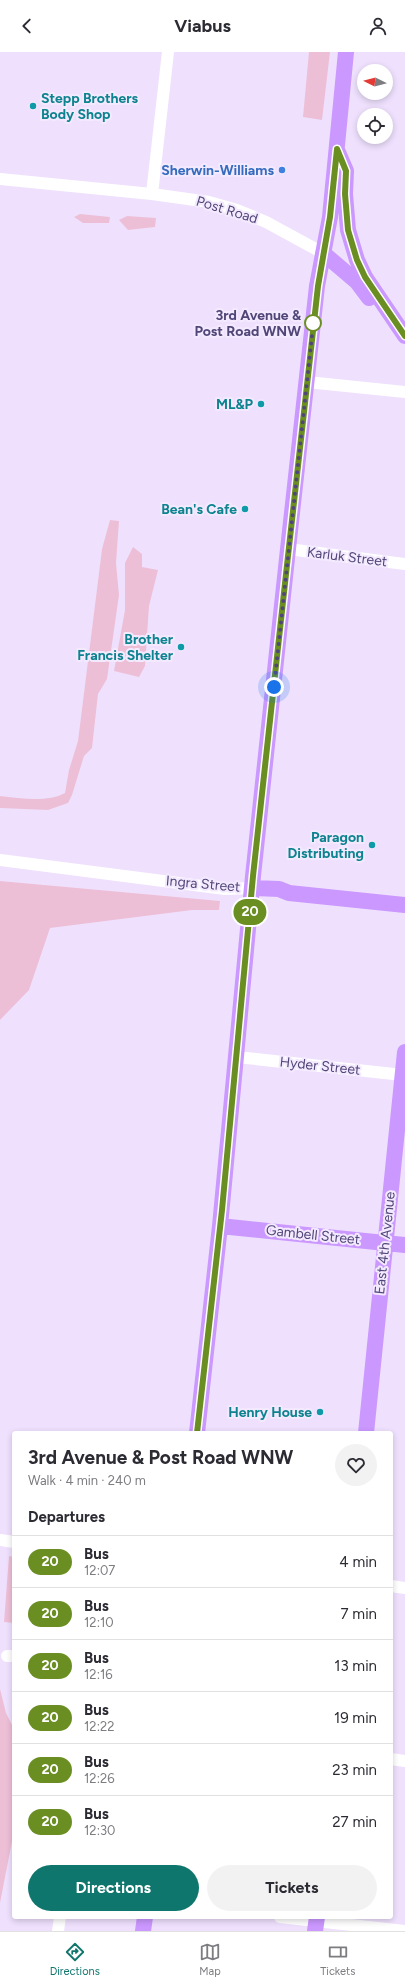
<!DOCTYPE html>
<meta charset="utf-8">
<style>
:root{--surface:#fff;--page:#f2f2f3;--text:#2b2b33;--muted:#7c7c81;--line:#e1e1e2;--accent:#0f766e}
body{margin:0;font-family:Figtree,sans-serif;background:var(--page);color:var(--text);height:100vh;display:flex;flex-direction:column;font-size:15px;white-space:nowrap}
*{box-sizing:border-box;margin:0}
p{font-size:13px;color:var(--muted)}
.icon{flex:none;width:22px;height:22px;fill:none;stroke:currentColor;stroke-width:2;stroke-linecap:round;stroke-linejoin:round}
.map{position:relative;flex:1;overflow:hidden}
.panel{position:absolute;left:12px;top:1379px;width:381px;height:488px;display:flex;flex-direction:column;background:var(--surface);border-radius:4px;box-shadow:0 2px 6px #0003}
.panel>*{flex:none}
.badge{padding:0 8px;border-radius:13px;font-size:14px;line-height:26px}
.needle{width:26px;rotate:276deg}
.tools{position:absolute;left:357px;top:12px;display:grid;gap:8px}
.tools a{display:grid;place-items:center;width:36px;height:36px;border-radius:50%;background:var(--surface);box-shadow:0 2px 6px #0003;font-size:20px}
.you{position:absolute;width:20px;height:20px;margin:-10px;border:3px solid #fff;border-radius:50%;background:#1a73e8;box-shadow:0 0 0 6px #1a73e833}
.map>.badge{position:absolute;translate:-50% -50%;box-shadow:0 0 0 2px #fff}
h2{padding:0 16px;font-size:15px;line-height:36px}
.round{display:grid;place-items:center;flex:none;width:42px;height:42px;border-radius:21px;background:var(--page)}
.summary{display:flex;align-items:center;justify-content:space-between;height:68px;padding:0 16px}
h1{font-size:19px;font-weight:700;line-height:30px}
.button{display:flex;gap:8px;margin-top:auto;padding:8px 16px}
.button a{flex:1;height:46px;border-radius:24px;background:var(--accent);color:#fff;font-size:16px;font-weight:700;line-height:46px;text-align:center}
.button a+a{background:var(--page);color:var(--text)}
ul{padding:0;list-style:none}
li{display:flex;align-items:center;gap:12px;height:52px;padding:0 16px;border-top:1px solid var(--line)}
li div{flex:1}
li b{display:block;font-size:15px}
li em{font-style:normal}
li .badge{min-width:44px;font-weight:700;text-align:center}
header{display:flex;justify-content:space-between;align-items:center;height:52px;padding:0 16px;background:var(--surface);font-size:18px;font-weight:700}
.tab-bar{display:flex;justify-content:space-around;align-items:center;height:56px;border-top:1px solid var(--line);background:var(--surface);font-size:11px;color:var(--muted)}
.tab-bar a{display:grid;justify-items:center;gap:2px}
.tab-bar .active{color:var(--accent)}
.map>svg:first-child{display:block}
.green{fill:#edbfd7}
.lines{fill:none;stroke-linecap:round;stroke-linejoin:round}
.minor{stroke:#fff;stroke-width:12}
.major{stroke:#cb98ff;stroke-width:16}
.line-casing{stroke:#fff;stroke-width:9}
.line{stroke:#6b8e23;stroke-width:6}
.walk{stroke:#514678;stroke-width:4;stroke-dasharray:0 7.2}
.culture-dot{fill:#0f9aa8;stroke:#f4eaff;stroke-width:1.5}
.shop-dot{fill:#3f7fe0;stroke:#f4eaff;stroke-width:1.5}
.stop-dot{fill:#fff;stroke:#6b8e23;stroke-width:2}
.labels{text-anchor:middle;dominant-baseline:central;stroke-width:4;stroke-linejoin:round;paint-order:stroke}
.culture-label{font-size:14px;font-weight:bold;fill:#0d838f;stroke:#f4eaff;text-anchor:end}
.shop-label{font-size:14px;font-weight:bold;fill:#366cbe;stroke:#f4eaff;text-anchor:end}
.street-label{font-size:14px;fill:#514678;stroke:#f4eaff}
.stop-label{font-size:14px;font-weight:bold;fill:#514678;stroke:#f4eaff;text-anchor:end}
</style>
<header><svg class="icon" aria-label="back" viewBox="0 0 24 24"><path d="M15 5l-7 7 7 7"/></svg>Viabus<svg class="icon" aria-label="person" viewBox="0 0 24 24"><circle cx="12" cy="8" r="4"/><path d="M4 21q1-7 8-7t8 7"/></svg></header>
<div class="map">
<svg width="405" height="1879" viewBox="0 0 405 1879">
<rect width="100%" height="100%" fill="#efe1fe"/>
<path class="green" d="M309,0H330L322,68L303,65Z
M80,162L110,165L109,171H83L74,165Z
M127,164L156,166L155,175L128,178L119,168Z
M110,468L119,469L116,511L119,543L107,627L98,642L92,696L84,704L72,743L68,751L48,758L0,756V744C21,746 46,751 65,741L69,718L78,689L102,497Z
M133,495L142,502V515L158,518L149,554L145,614L139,625L114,619L125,558V511Z
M0,829L220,849L219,858H192L50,876L29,938L0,968Z
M9,1504L14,1505V1571L4,1570Z
M0,1637L6,1661L14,1677V1779L0,1851Z"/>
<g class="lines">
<path class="minor" d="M0,127L152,142L209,150L237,158L266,170L323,201
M152,142L168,0
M307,330L405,340
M288,497L405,512
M0,808L225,837L252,836
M237,1005L403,1023
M0,1488L14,1490
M391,1534L405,1536
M7,1604H14
M391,1707L405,1709
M280,1865L405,1879
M58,1879L60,1865"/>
<path class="major" d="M337,98L346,119L345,142L348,178L357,208L365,225L405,284
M323,201L357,230L369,246
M252,836L279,837L289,841L405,853
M220,1174L405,1193
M197,1381L220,1174L253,824L288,497L317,234L330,165L346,0
M366,1381L405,1000
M143,1879L145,1865
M315,1879L317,1865"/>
</g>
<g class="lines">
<defs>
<path id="line" d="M197,1381L222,1158L253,824L287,513L318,234L330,165L337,97L346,119L345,142L348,178L357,208L365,225L405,284"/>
</defs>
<use href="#line" class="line-casing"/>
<use href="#line" class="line"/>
<path class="walk" d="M274,635L314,265L313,271"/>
</g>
<g class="culture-dot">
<circle cx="33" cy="54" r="4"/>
<circle cx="261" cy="352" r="4"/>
<circle cx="245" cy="457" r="4"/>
<circle cx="181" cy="595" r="4"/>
<circle cx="372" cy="793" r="4"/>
<circle cx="320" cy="1360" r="4"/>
</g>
<circle class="shop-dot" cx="282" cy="118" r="4"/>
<circle class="stop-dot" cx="313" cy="271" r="8"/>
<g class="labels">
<g class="culture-label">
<text x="41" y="46" text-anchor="start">Stepp Brothers<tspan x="41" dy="16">Body Shop</tspan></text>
<text x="253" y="352">ML&amp;P</text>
<text x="237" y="457">Bean's Cafe</text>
<text x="173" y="587">Brother<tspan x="173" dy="16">Francis Shelter</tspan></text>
<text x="364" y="785">Paragon<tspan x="364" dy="16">Distributing</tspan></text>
<text x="312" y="1360">Henry House</text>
</g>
<g class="shop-label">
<text x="274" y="118">Sherwin-Williams</text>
</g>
<g class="street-label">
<text transform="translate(227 158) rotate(17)">Post Road</text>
<text transform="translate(347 505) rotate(7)">Karluk Street</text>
<text transform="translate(203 832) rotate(5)">Ingra Street</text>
<text transform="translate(320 1014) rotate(6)">Hyder Street</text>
<text transform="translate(313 1183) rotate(6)">Gambell Street</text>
<text transform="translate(385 1191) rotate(-84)">East 4th Avenue</text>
</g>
<g class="stop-label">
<text x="301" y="263">3rd Avenue &amp;<tspan x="301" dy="16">Post Road WNW</tspan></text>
</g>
</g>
</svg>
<div class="tools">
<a><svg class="needle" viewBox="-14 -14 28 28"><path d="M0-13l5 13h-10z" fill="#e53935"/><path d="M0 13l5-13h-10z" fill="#7c7c81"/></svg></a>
<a><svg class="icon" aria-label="locate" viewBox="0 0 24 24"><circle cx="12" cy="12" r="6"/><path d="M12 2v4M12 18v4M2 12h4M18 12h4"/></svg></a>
</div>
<div class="you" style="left:274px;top:635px"></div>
<b class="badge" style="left:250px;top:860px;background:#6b8e23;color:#fff">20</b>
<section class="panel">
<div class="summary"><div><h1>3rd Avenue &amp; Post Road WNW</h1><p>Walk · 4 min · 240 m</p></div><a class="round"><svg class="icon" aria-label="heart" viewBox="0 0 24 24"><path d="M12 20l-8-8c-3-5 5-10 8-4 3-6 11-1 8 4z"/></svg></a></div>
<h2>Departures</h2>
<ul>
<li><span class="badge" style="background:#6b8e23;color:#fff">20</span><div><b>Bus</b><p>12:07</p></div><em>4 min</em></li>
<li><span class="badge" style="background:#6b8e23;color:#fff">20</span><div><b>Bus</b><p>12:10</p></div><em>7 min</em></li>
<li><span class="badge" style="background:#6b8e23;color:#fff">20</span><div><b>Bus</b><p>12:16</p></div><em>13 min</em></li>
<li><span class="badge" style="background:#6b8e23;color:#fff">20</span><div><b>Bus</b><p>12:22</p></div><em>19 min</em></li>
<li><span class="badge" style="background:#6b8e23;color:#fff">20</span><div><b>Bus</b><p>12:26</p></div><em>23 min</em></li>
<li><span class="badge" style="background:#6b8e23;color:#fff">20</span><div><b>Bus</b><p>12:30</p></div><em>27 min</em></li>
</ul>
<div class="button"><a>Directions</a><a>Tickets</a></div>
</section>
</div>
<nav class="tab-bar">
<a class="active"><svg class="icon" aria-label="directions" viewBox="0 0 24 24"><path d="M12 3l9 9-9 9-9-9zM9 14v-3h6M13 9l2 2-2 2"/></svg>Directions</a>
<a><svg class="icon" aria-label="map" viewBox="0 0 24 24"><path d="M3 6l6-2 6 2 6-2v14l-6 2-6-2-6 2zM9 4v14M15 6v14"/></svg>Map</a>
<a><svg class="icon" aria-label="tickets" viewBox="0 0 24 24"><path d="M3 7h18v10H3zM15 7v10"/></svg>Tickets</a>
</nav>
